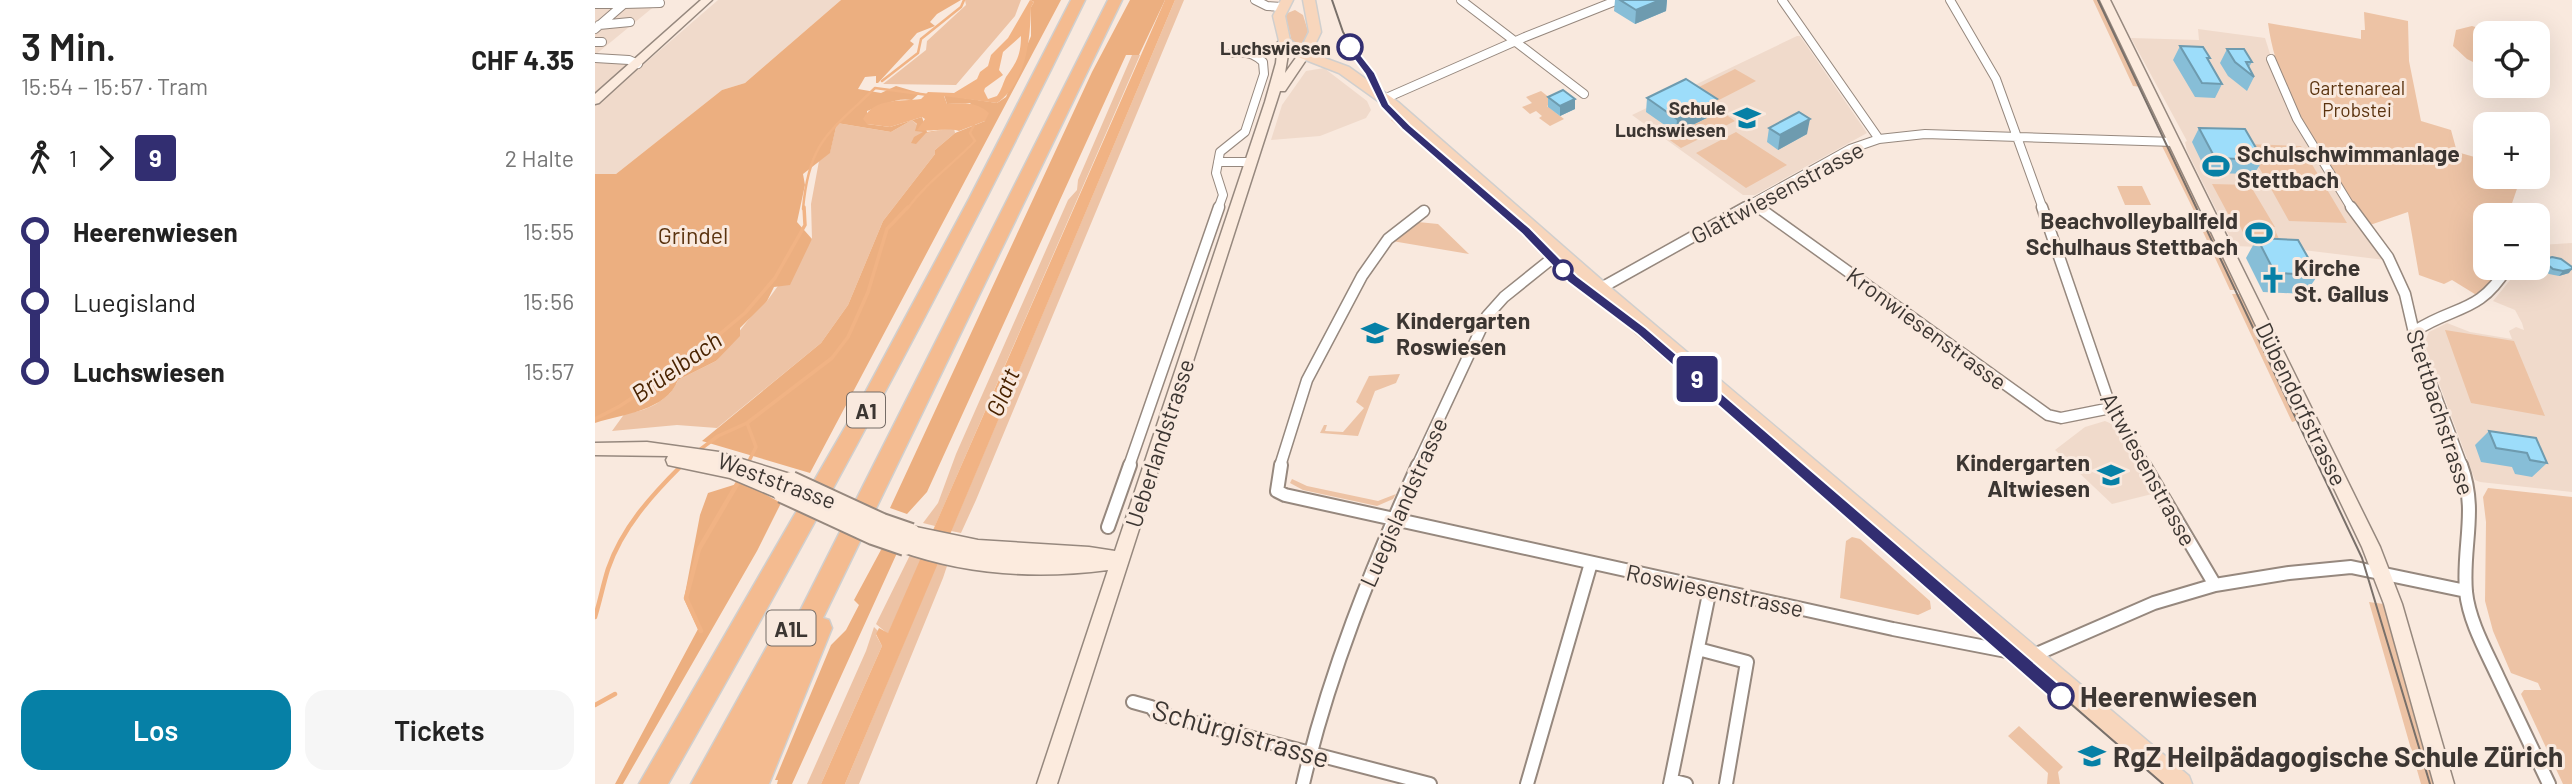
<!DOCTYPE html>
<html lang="de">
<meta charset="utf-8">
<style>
:root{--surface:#fff;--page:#f6f6f6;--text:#222;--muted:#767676;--accent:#0680a6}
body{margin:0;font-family:Barlow,sans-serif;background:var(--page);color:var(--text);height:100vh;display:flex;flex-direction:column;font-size:26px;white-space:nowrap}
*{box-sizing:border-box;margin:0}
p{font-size:23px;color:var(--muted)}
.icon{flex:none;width:38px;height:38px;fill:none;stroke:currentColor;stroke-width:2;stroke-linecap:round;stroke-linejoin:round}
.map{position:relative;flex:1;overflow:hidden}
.sheet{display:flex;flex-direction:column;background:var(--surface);width:595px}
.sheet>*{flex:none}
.badge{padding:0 14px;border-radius:5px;font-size:24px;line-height:46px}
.fabs{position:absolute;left:1878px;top:21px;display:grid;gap:14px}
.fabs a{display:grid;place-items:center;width:77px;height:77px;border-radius:14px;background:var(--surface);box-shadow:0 7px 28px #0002;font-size:35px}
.map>.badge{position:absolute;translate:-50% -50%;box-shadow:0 0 0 4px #fff}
.legs{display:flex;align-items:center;gap:10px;height:77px;padding:0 21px;font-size:23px}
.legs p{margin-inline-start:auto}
.head{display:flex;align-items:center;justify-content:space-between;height:119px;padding:0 21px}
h1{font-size:38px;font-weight:600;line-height:52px}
.action{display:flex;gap:14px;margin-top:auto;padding:14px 21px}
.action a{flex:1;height:80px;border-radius:21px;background:var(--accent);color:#fff;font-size:28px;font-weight:600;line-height:80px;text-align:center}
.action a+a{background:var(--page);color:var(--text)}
ul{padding:0 21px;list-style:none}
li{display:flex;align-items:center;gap:24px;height:70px;font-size:26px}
li i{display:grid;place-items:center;width:10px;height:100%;margin:0 9px;background:currentColor}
li i::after{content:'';width:18px;height:18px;margin:-9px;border:5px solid;border-radius:50%;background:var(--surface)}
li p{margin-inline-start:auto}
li:first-child i{background:linear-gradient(#0000 50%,currentColor 0)}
li:last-child i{background:linear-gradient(currentColor 50%,#0000 0)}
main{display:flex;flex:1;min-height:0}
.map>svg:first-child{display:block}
.built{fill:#f0dacb}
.green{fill:#edc3a5}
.forest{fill:#ecaf80}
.water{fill:#f1b384;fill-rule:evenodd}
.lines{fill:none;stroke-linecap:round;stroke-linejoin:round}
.stream-far2{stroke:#f1b384;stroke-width:2.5}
.stream-far1{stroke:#f1b384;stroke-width:3.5}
.stream{stroke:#f1b384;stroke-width:4.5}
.street-far2-casing{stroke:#96887e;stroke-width:10}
.street-far1-casing{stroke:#96887e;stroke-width:13}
.street-casing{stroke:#96887e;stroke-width:16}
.secondary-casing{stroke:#96887e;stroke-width:3}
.primary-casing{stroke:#d0cfce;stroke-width:3}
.highway-casing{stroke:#d0cfce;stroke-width:3}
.street-far2{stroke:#fff;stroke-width:8}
.street-far1{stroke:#fff;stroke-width:10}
.street{stroke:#fff;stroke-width:12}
.secondary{fill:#fcebde;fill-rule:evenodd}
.primary{fill:#f8d6bc;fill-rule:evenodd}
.highway{fill:#f4bb90;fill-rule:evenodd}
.tram{stroke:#79706a;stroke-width:2}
.secondary-bridge-casing{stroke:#96887e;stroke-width:22;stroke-linecap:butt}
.secondary-bridge{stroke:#fcebde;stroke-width:18}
.wall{fill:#87bed7}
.shaded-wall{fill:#6e9baf}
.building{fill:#9dddfa;stroke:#6e9baf;stroke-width:2}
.line-1{fill:#322e71;stroke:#fff;stroke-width:2}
.stop-1-dot{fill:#fff;stroke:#322e71;stroke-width:3.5}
.labels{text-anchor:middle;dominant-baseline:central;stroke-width:6;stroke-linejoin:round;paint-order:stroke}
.far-stop-label{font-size:19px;font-weight:bold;fill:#3c3632;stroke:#f9e9de;text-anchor:end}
.far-park-label{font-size:19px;fill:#5a330f;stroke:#f9e9de}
.far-poi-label{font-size:19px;font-weight:bold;fill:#3c3632;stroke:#f9e9de;text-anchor:end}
.shield{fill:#f9e9de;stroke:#756c66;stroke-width:2}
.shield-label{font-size:21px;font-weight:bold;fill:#3c3632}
.poi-label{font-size:23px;font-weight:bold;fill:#3c3632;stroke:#f9e9de;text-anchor:start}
.street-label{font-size:23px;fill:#3c3632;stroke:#f9e9de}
.park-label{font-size:23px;fill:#5a330f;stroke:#f9e9de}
.water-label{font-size:24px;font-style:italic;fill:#492300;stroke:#f9e9de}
.near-stop-label{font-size:28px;font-weight:bold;fill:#3c3632;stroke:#f9e9de;text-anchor:start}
.near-street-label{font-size:28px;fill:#3c3632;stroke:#f9e9de}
.near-poi-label{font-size:28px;font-weight:bold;fill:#3c3632;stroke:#f9e9de;text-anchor:start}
</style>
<main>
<section class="sheet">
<div class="head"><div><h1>3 Min.</h1><p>15:54 – 15:57 · Tram</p></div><b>CHF 4.35</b></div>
<div class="legs"><svg class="icon" aria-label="walk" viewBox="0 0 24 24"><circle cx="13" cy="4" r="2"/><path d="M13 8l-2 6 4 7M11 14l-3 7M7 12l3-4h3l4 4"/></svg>1<svg class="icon" aria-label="forward" viewBox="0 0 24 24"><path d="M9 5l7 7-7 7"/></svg><b class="badge" style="background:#322e71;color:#fff">9</b><p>2 Halte</p></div>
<ul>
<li><i style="color:#322e71"></i><b>Heerenwiesen</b><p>15:55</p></li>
<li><i style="color:#322e71"></i><span>Luegisland</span><p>15:56</p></li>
<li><i style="color:#322e71"></i><b>Luchswiesen</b><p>15:57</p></li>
</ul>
<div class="action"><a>Los</a><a>Tickets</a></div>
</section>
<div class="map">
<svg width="1977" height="784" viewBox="0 0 1977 784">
<rect width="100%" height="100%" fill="#f9e9de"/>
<path class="built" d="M0,0H67L0,55Z
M123,0H246L150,83L127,90L21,174H0V61L48,65Z
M1603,29L1670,38L1690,101L1790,260L1692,248L1639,246L1592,151L1590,142L1592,141L1536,38L1604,40Z
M1202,36H1205L1272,133L1160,195H1148L1037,115Z
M729,68L772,101L776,110L771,118L725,136L676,140L687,105L711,71Z
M1977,243V492L1885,482L1880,480L1829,343L1834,332L1852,323L1875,332L1917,339L1914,331L1921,327L1929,330L1927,323L1920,310L1898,301L1916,279L1919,268H1942L1943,245Z
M1510,421L1517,424L1557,494L1517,504L1460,450L1490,427Z"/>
<path class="green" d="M370,0H426L420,16L361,85L288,84L331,50L332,41L371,5Z
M580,0H589L381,500L366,533L356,531Z
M1498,0H1505L1547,87L1538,86Z
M700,10L708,15L713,31L708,43L697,42L690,14Z
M1769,12L1813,21L1814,61L1826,121L1856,130L1862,152L1890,160V177H1926L1913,215H1890V268H1906L1883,296L1857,280L1849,284L1824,275L1813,212L1772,226C1732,162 1683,99 1673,23L1766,39V30H1770Z
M1877,26L1900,33H1890V68L1872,59L1858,46L1861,30Z
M537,55H545L340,526L328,523L343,503L361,454L473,200L482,190L483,180Z
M1140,69L1161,81L1122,101L1102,88Z
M946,91L960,102L952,106L969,119L955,126L944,118L947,116L941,111L935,114L927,107L937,103L931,97Z
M1126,111L1140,121L1086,148L1072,138Z
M805,116L879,184L873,187L796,120Z
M317,120L331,133L359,128L360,133L340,150V154L288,221L253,305L226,343L122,428L82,425L17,431L30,413C50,413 76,399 83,380L121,361L161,310L172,301L217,239L216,204L224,161L235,152L242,123L296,132Z
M1141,132L1192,165L1151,188L1101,153Z
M1566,144L1577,149L1605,207L1599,211Z
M1651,144L1706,146L1752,223L1694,221Z
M1617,184L1655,185L1680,227H1670L1679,228L1684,239L1650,237L1645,226L1639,225Z
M884,185L953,248V253L949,258L926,234L875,189Z
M1522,186H1547L1556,205H1530Z
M1602,219L1613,223L1644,290H1635Z
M823,222L843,224L874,254L797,241L806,231Z
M1637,294H1649L1707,419L1697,422Z
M1024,311L1233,488L1225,494L1018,315Z
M1850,330L1919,341L1950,416L1876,403Z
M805,374L801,383L780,391L763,436L725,433L729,425H732L730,431L748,432L769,408L761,402L774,376Z
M697,479L712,486L783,501L801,494L798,499L782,506L708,490L695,483Z
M1893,488L1977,497V784H1968L1926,694L1929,690H1946L1943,683L1916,673L1898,631L1890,601L1891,522L1888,497Z
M1239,491L1389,626L1381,633L1230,498Z
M1257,537L1265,539L1335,601L1336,609L1323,615L1245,598L1251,541Z
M315,555L327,558L293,634L281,624Z
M343,561L353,563L348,578L264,784H250Z
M1774,602L1789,604L1840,784H1826Z
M279,627L283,631L281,635L287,646L226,784H212L271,651Z
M1424,726L1468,767L1463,772L1465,784H1452L1453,773L1413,736Z"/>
<path class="forest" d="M246,0H366L342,14L335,22L340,26L322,33L315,41L319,44L283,83H281V76L270,77L263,89L286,93L301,86L325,93L317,100C300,97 288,106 272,111V124L295,127L327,117L332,132L359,128L331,133L321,144L316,143L319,137L328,132L320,131L322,124L317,120L296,132L242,123L235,153L208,174L210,185L202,222L217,239L195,285L179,287L172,301L145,328V336L121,361L83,380C71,411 28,414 0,423V174H21L127,90L150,83Z
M435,0H466L215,473L107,441L226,343L253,305L288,221L340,154V150L360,133L390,121L375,103L352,104L349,95L402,103L411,97L436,36V7L439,2Z
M535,0H570L544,55H531L332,492L312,514L295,508L497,72Z
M148,482L186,503L162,551L28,784H20L103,629L89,599L105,515L113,493Z
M287,548L302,553L197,784H182L183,780H180L236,645L251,630L264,605L259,600Z"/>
<path class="water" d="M435,0L439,2L436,7C435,40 432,82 402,103L349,96L352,104C368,103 381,101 394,113L390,121L364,131C353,127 337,132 322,130L330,119L327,117L295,127L272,124L268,119C280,97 305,102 326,99L333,92L359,93L382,79L385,72L393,66L396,55L413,38ZM426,36C426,56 421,63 411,77C408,83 407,89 402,96L393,99L389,91L390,88L408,75L404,70L408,52Z
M570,0H580L250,784H226L287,646L281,634L284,628L293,633Z"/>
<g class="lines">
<path class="stream-far2" d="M287,81L323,53L326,39L366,7L369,0
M208,209C214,140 235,132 280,88L333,95
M312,209C332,182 357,165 380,141L375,133L379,125"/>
<path class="stream-far1" d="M0,419L25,406L95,359L150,313L180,278L210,225L209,207
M152,423L161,447L153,463
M103,451L123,436L152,423L237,358L253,337L273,292L292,229L313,207"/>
<path class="stream" d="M0,617C5,601 8,585 13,569C27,528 56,496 86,466
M106,631L91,598L104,549L145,479
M0,705L20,694"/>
<defs>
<path id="street-far2" d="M660,0L672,6L687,7
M866,0L989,94
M1187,0L1284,139
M1355,0L1401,79L1448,209
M0,4H29
M4,25L35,22
M0,29L29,4L65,3
M0,42H7
M0,58L34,60L43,64
M1676,59L1702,119L1757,209
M789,99L930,37L1023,0
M623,162H657
M1158,204L1165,209
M623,209L628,195L621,173L625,152L650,132L669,74L668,62C659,53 649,51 637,53
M1147,209L1255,149L1284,139L1330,134L1579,142"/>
<path id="street-far1" d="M1163,207L1453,415L1466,418L1516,408
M1447,207L1516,408L1550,466
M1756,207L1793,257L1810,294L1822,346L1867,466
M1006,288L1151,207
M1820,331C1860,305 1884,314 1912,268
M534,466L624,207
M685,466L712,380L767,276L793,239L829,211
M822,466L892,316L909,297L965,252"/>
<path id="street" d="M686,465L682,491L690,495L1298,629L1437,656L1559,603L1620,585L1694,573L1756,567L1871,591
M1549,465L1620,585
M1866,465C1883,511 1867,546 1871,592C1874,621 1891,651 1903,677C1920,713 1937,748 1954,784
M513,527L535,465
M1103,649L1152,662L1131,784
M538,702L556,707L561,713L835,784
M1076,780L1091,784
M708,784C734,673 776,569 823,465
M932,784L996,563
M1075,784L1115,589"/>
<path id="secondary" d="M106,0H117L4,103L0,104V94Z
M1505,0H1515L1785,547L1807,604L1859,784H1839L1789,604L1767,547Z
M689,39L695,42L690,73L705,52L709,51L715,54L690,91H685L462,784H442L513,570C443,579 371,575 304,551L301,546L304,541L315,540L310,538L307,533L310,528L316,526L383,540L494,547L520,551L670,102L681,63L683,42Z
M52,442L124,452L202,476L204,481L202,486L196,488L172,479L193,488L196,493L193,498L187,500L135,478L73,465L71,460L73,456L0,455V443Z"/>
<path id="primary" d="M686,0H698L690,16L695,40L706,48L714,32L708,0H720L726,32L716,53L754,67L803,102L1009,282L1594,776L1597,784H1569L1231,489L997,290L793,108L744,73L698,55L685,45L678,16Z"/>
<path id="highway" d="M476,0H490C361,266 220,527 73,784H44L271,391L374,199Z
M513,0H527L228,618L234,620L237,628L174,784H96L179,634L188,631L194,633Z"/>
</defs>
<use href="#street-far2" class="street-far2-casing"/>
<use href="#street-far1" class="street-far1-casing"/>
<use href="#street" class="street-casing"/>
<use href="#secondary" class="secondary-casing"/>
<use href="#primary" class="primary-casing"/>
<use href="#highway" class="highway-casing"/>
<use href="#street-far2" class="street-far2"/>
<use href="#street-far1" class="street-far1"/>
<use href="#street" class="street"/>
<use href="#secondary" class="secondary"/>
<use href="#primary" class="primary"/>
<use href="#highway" class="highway"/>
<path class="tram" d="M737,0L748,32L799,116L931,231L978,279L1048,332L1568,784
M1503,0L1767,558L1835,784"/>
<defs>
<path id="secondary-bridge" d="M196,481L287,523L316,533
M187,493L278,535L310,546"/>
</defs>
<use href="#secondary-bridge" class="secondary-bridge-casing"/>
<use href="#secondary-bridge" class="secondary-bridge"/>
</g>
<path class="wall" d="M1020,0H1072L1071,11L1040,24L1019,11Z
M1585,46L1615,58L1614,60L1627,84L1620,98L1600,97L1578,60Z
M1632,49L1657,62L1654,67L1659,77L1652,91L1633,76L1625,63Z
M953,97L980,109L965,116L953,107Z
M1052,98L1120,114L1081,133L1051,112Z
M1174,128L1212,134L1183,150L1172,142Z
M1604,128L1668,160L1659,174L1612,173L1597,142Z
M1662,238L1723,275L1710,294L1668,292L1651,258Z
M1947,260L1974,273L1964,276L1954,274L1942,265Z
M1894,431L1952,463L1937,477L1920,474L1917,467L1886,462L1880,445Z"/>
<path class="shaded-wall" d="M1065,0H1072L1071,11L1040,24L1041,10Z
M980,99V109L965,116V106Z
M1122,99L1120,114L1081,133L1082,119Z
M1215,119L1212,134L1183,150L1185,135Z
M1977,269L1974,273L1964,276L1968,271Z"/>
<path class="building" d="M1025,0H1065L1041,10Z
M1585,46L1608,47L1615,58H1612L1627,84L1607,83Z
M1632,49H1649L1657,62H1651L1659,77L1640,62Z
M1091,79L1122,99L1082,119L1052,98Z
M968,90L980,99L965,106L953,97Z
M1204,112L1215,119L1185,135L1174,128Z
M1604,128L1650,129L1668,160L1620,158Z
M1662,238L1703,240L1723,275L1680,273Z
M1957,257L1966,259L1977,267V269L1968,271L1958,269L1947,260Z
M1894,431L1941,438L1952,463L1935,460L1932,453L1901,448Z"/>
<path class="line-1" d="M751,45H758L780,73L794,104L815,125L935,228L982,276L1051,328L1472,691L1475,696L1472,702L1466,704L1460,702L1042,334L973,282L927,234L807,129L786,107L770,74L750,47Z"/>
<defs>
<symbol id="school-bare" viewBox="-9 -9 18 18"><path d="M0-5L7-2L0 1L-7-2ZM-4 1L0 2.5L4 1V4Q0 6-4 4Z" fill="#0680a6" stroke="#f9e9de" stroke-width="2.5" paint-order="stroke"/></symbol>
<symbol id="stadium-bare" viewBox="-9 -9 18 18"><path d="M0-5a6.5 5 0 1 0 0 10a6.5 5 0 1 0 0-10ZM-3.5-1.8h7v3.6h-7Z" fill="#0680a6" stroke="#f9e9de" stroke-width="2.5" paint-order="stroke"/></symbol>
<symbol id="church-bare" viewBox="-9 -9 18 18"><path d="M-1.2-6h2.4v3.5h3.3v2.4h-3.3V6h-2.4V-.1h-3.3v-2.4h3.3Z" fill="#0680a6" stroke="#f9e9de" stroke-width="2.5" paint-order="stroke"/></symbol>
</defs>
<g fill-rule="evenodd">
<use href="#school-bare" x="1133" y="99" width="38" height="38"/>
<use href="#stadium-bare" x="1602" y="147" width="38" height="38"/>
<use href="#stadium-bare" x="1645" y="214" width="38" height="38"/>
<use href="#church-bare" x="1659" y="261" width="38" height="38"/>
<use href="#school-bare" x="761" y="314" width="38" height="38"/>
<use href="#school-bare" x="1497" y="456" width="38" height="38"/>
<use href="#school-bare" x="1478" y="737" width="38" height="38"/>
</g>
<g class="stop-1-dot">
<circle cx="755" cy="47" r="12"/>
<circle cx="968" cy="270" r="9"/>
<circle cx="1466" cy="696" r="12"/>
</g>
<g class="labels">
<g class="far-stop-label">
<text x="736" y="47">Luchswiesen</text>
</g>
<g class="far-park-label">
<text x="1762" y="87">Gartenareal<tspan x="1762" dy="22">Probstei</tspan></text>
</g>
<g class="far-poi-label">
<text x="1131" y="107">Schule<tspan x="1131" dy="22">Luchswiesen</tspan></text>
</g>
<g class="shield">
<rect x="252" y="392.5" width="38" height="35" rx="5"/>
<rect x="171.5" y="610.5" width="49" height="35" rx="5"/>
</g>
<g class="shield-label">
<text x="271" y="410">A1</text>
<text x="196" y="628">A1L</text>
</g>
<g class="poi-label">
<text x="1642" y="153">Schulschwimmanlage<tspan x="1642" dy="26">Stettbach</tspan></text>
<text x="1643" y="220" text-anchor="end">Beachvolleyballfeld<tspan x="1643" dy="26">Schulhaus Stettbach</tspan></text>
<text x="1699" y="267">Kirche<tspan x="1699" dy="26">St. Gallus</tspan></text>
<text x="801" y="320">Kindergarten<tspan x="801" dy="26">Roswiesen</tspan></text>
<text x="1495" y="462" text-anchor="end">Kindergarten<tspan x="1495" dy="26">Altwiesen</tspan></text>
</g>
<g class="street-label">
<text transform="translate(1182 192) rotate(-28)">Glattwiesenstrasse</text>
<text transform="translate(1332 328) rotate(36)">Kronwiesenstrasse</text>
<text transform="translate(1707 404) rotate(64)">Dübendorfstrasse</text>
<text transform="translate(1846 412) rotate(72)">Stettbachstrasse</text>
<text transform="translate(564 443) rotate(-72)">Ueberlandstrasse</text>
<text transform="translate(1554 469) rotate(61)">Altwiesenstrasse</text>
<text transform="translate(182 480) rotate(20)">Weststrasse</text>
<text transform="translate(808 502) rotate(-66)">Luegislandstrasse</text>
<text transform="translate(1120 590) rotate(12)">Roswiesenstrasse</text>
</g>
<g class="park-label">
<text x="98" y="235">Grindel</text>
</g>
<g class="water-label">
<text transform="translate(81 366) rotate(-35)">Brüelbach</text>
<text transform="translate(407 392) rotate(-67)">Glatt</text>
</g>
<g class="near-stop-label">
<text x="1485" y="696">Heerenwiesen</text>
</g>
<g class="near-street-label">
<text transform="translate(646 733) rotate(16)">Schürgistrasse</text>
</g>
<g class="near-poi-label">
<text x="1518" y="756">RgZ Heilpädagogische Schule Zürich</text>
</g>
</g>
</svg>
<div class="fabs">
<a><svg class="icon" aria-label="locate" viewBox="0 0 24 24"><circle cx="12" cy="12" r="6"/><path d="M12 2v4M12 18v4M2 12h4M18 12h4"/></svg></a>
<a>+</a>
<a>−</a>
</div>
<b class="badge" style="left:1102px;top:379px;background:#322e71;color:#fff">9</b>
</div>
</main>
